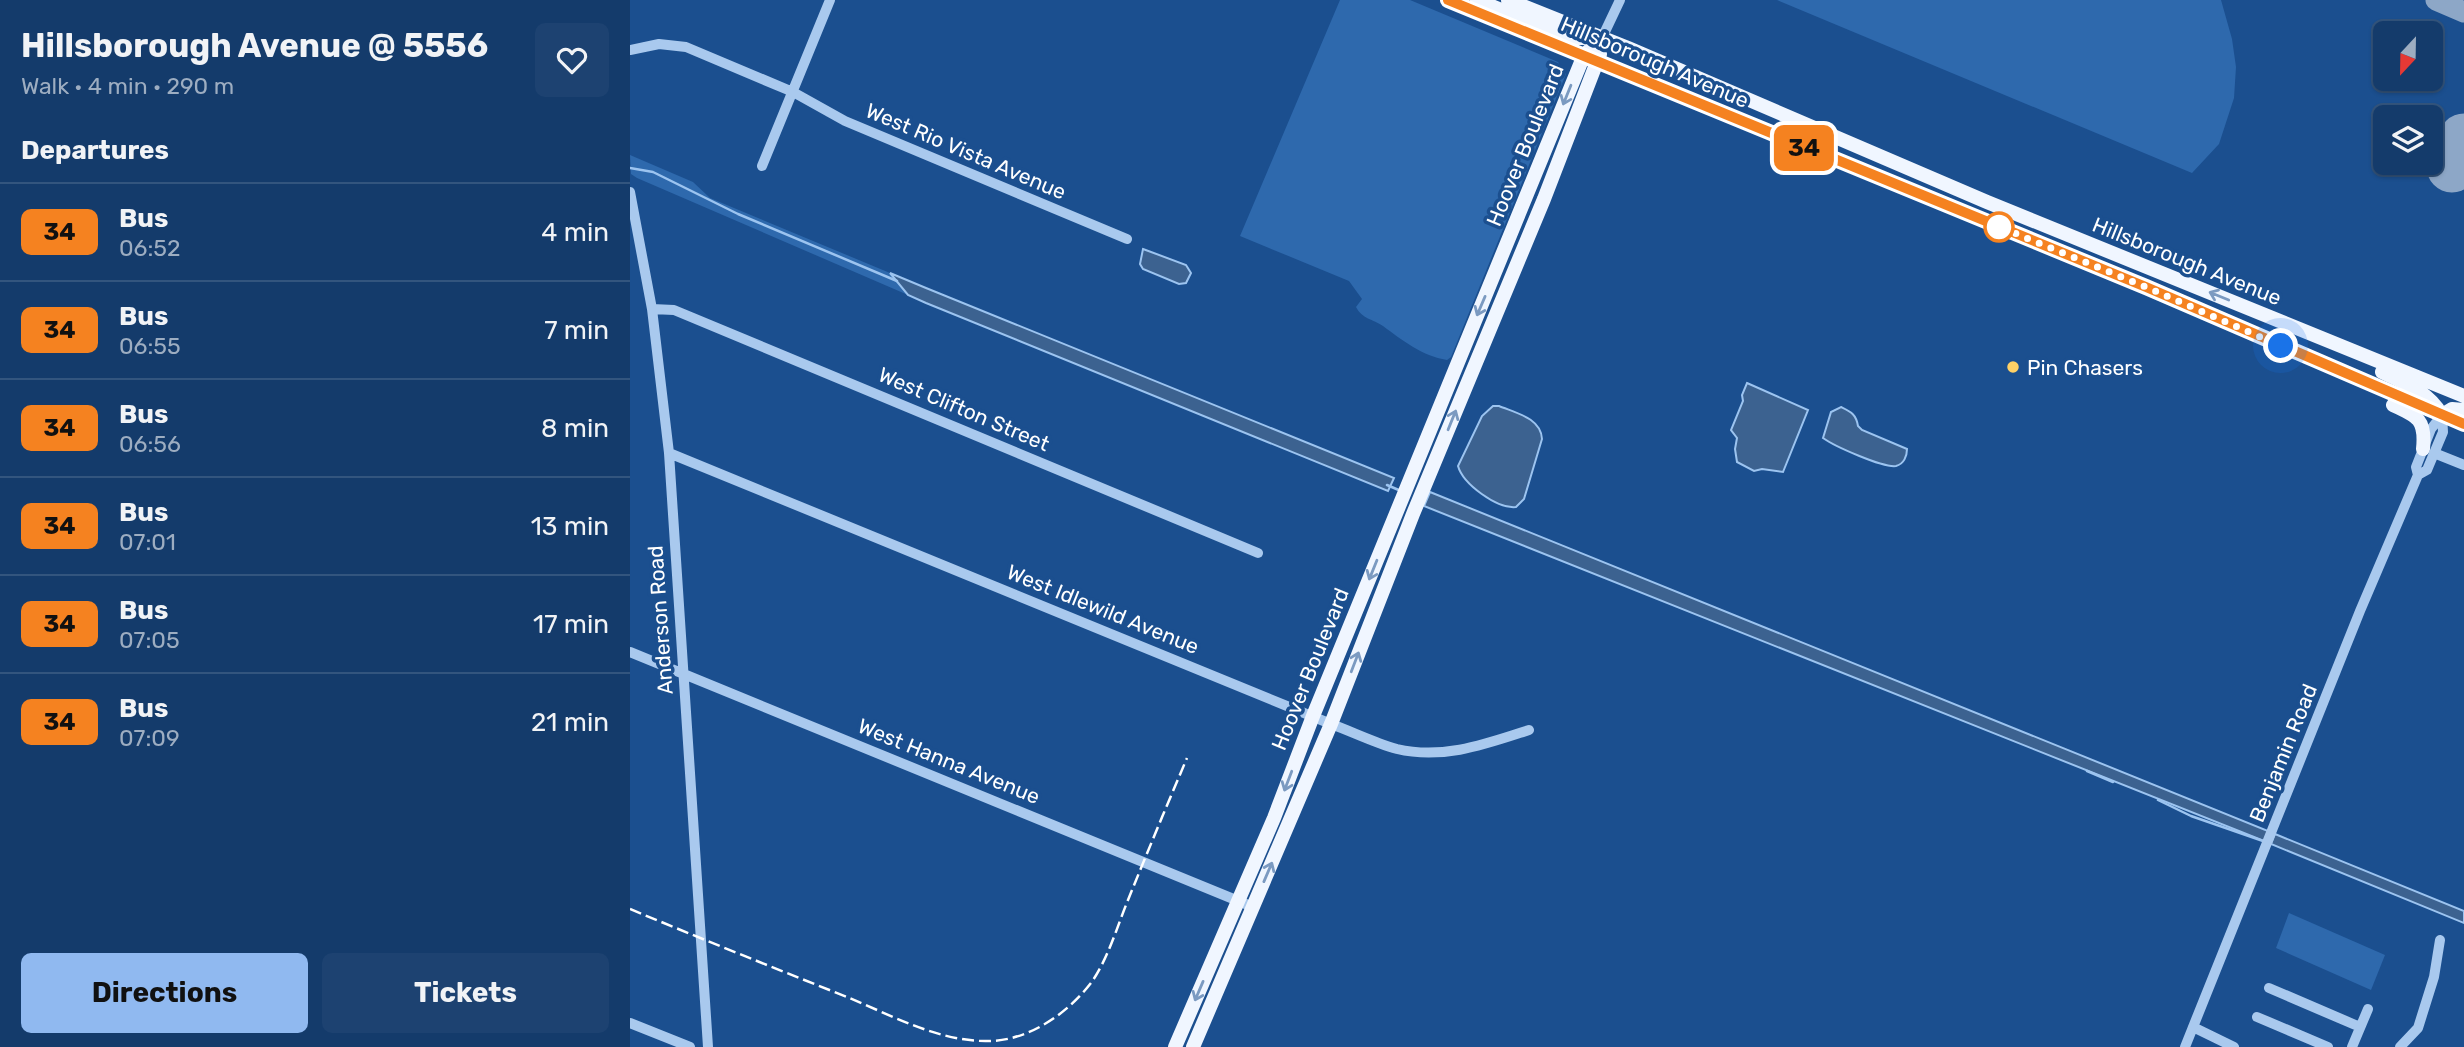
<!DOCTYPE html>
<meta charset="utf-8">
<style>
:root{--surface:#143b6b;--page:#1d4271;--text:#f1f3f6;--muted:#9dadc1;--line:#33557e;--accent:#90b9f0}
body{margin:0;font-family:Rubik,sans-serif;background:var(--page);color:var(--text);height:100vh;display:flex;flex-direction:column;font-size:26px;white-space:nowrap}
*{box-sizing:border-box;margin:0}
p{font-size:23px;color:var(--muted)}
.icon{flex:none;width:38px;height:38px;fill:none;stroke:currentColor;stroke-width:2;stroke-linecap:round;stroke-linejoin:round}
.map{position:relative;flex:1;overflow:hidden}
.sheet{display:flex;flex-direction:column;background:var(--surface);width:630px}
.sheet>*{flex:none}
.badge{padding:0 14px;border-radius:10px;font-size:24px;line-height:46px}
.needle{width:46px;rotate:202deg}
.buttons{position:absolute;left:1743px;top:21px;display:grid;gap:14px}
.buttons a{display:grid;place-items:center;width:70px;height:70px;border-radius:10px;background:var(--surface);box-shadow:0 2px 5px #0004,0 0 0 2px var(--line);font-size:35px}
.you{position:absolute;width:35px;height:35px;margin:-18px;border:5px solid #fff;border-radius:50%;background:#1a73e8;box-shadow:0 0 0 10px #1a73e833}
.map>.badge{position:absolute;translate:-50% -50%;box-shadow:0 0 0 4px #fff}
h2{padding:0 21px;font-size:26px;line-height:63px}
.round{display:grid;place-items:center;flex:none;width:74px;height:74px;border-radius:10px;background:var(--page)}
.overview{display:flex;align-items:center;justify-content:space-between;height:119px;padding:0 21px}
h1{font-size:33px;font-weight:700;line-height:52px}
.button{display:flex;gap:14px;margin-top:auto;padding:14px 21px}
.button a{flex:1;height:80px;border-radius:10px;background:var(--accent);color:#111;font-size:28px;font-weight:700;line-height:80px;text-align:center}
.button a+a{background:var(--page);color:var(--text)}
ul{padding:0;list-style:none}
li{display:flex;align-items:center;gap:21px;height:98px;padding:0 21px;border-top:2px solid var(--line)}
li div{flex:1}
li b{display:block;font-size:26px}
li em{font-style:normal}
li .badge{min-width:77px;font-weight:700;text-align:center}
main{display:flex;flex:1;min-height:0}
.map>svg:first-child{display:block}
.green{fill:#2e69ad}
.water{fill:#3c6290;stroke:#9cc4f0;stroke-width:2}
.lines{fill:none;stroke-linecap:round;stroke-linejoin:round}
.stream{stroke:#9cc4f0;stroke-width:2.5}
.taxiway{stroke:#8da7c7;stroke-width:21}
.runway{stroke:#8da7c7;stroke-width:51}
.minor{stroke:#a9c9ee;stroke-width:10}
.major{stroke:#f0f6ff;stroke-width:14}
.rail{stroke:#fff;stroke-width:2.5;stroke-dasharray:12 5;stroke-linecap:butt}
.oneway{stroke:#7b9ac1}
.line-casing{stroke:#fff;stroke-width:16}
.line{stroke:#f58220;stroke-width:10}
.walk{stroke:#fff;stroke-width:7;stroke-dasharray:0 12.6}
.stop-dot{fill:#fff;stroke:#f58220;stroke-width:3.5}
.poi-dot{fill:#ffd166;stroke:#1b4f8f;stroke-width:2.5}
.labels{text-anchor:middle;dominant-baseline:central;stroke-width:7;stroke-linejoin:round;paint-order:stroke}
.street-label{font-size:21px;fill:#fff;stroke:#1b4f8f}
.poi-label{font-size:21px;fill:#fff;stroke:#1b4f8f;text-anchor:start}
</style>
<main>
<section class="sheet">
<div class="overview"><div><h1>Hillsborough Avenue @ 5556</h1><p>Walk · 4 min · 290 m</p></div><a class="round"><svg class="icon" aria-label="heart" viewBox="0 0 24 24"><path d="M12 20l-8-8c-3-5 5-10 8-4 3-6 11-1 8 4z"/></svg></a></div>
<h2>Departures</h2>
<ul>
<li><span class="badge" style="background:#f58220;color:#111">34</span><div><b>Bus</b><p>06:52</p></div><em>4 min</em></li>
<li><span class="badge" style="background:#f58220;color:#111">34</span><div><b>Bus</b><p>06:55</p></div><em>7 min</em></li>
<li><span class="badge" style="background:#f58220;color:#111">34</span><div><b>Bus</b><p>06:56</p></div><em>8 min</em></li>
<li><span class="badge" style="background:#f58220;color:#111">34</span><div><b>Bus</b><p>07:01</p></div><em>13 min</em></li>
<li><span class="badge" style="background:#f58220;color:#111">34</span><div><b>Bus</b><p>07:05</p></div><em>17 min</em></li>
<li><span class="badge" style="background:#f58220;color:#111">34</span><div><b>Bus</b><p>07:09</p></div><em>21 min</em></li>
</ul>
<div class="button"><a>Directions</a><a>Tickets</a></div>
</section>
<div class="map">
<svg width="1834" height="1047" viewBox="0 0 1834 1047">
<rect width="100%" height="100%" fill="#1b4f8f"/>
<path class="green" d="M710,0H780L928,62L936,74L821,357L817,360C792,356 772,340 753,326C743,319 732,319 726,307L732,299L719,281L610,236Z
M1147,0H1591L1602,39L1606,67L1604,98L1589,144L1562,173Z
M0,155L63,182L80,198L260,273L278,295L7,178L1,174Z
M1659,913L1755,955L1741,990L1646,948Z"/>
<path class="water" d="M513,249L556,265L561,273L556,283L549,284L513,269L510,264Z
M260,273L296,288L764,478L758,491L296,303L278,295Z
M1117,383L1178,410L1153,472L1132,469L1124,471L1107,462L1105,449L1107,438L1101,430L1113,401L1112,395Z
M863,406H869C886,413 911,418 912,439L894,499L886,507C867,509 833,484 828,466L852,416Z
M1211,407C1221,412 1226,414 1228,426L1232,430L1277,449C1277,456 1274,464 1266,466C1253,468 1204,446 1193,438L1201,412Z
M800,492L1638,831L1634,841L794,506Z
M1645,834L1834,911V923L1641,844Z"/>
<g class="lines">
<path class="stream" d="M0,168L23,172L108,214L267,281
M757,485L771,491
M1457,771L1483,782
M1528,800L1561,816L1633,841"/>
<path class="taxiway" d="M1806,0L1834,12"/>
<path class="runway" d="M1822,167L1834,139"/>
<path class="minor" d="M972,38L990,0
M0,50L29,44L56,47L163,92L215,121L497,239
M132,166L200,0
M0,192L22,309L39,453L78,1047
M22,309L44,310L628,553
M39,453L701,724C723,732 745,743 767,749C813,760 856,744 899,730
M1804,453L1834,465
M1788,475L1797,470L1813,432L1812,415
M0,652L623,907
M1639,988L1730,1027
M1627,1017L1698,1047
M0,1023L60,1047
M1563,1027L1604,1047
M1555,1047L1730,611L1788,475L1786,467L1801,429L1812,415
M1722,1047L1738,1009
M1770,1047L1788,1028L1804,977L1810,940"/>
<path class="major" d="M818,0L1516,287L1834,424
M847,0L939,38H964
M878,0L998,48L1357,202L1834,396
M1752,372C1774,383 1798,391 1811,414
M1763,405C1788,416 1796,420 1793,449
M1812,415L1822,409L1834,410
M545,1047L644,818L683,716L954,55L972,38
M563,1047L701,724L783,514L914,199L970,54"/>
<path class="rail" d="M0,909C72,939 144,968 217,997C261,1015 309,1042 358,1041C398,1041 437,1014 461,983C478,959 487,927 498,900C517,853 537,805 557,758"/>
</g>
<defs><path id="oneway-shaft" d="M-6 0H5M1.5-3L5.5 0L1.5 3" fill="none" stroke-width="1.6" stroke-linecap="round" stroke-linejoin="round" transform="scale(1.75)"/></defs>
<g class="oneway">
<use href="#oneway-shaft" transform="translate(937 95) rotate(112)"/>
<use href="#oneway-shaft" transform="translate(1589 296) rotate(-158)"/>
<use href="#oneway-shaft" transform="translate(851 306) rotate(113)"/>
<use href="#oneway-shaft" transform="translate(822 420) rotate(-68)"/>
<use href="#oneway-shaft" transform="translate(743 570) rotate(112)"/>
<use href="#oneway-shaft" transform="translate(725 662) rotate(-69)"/>
<use href="#oneway-shaft" transform="translate(658 781) rotate(111)"/>
<use href="#oneway-shaft" transform="translate(638 872) rotate(-67)"/>
<use href="#oneway-shaft" transform="translate(569 991) rotate(113)"/>
</g>
<g class="lines">
<defs>
<path id="line" d="M818,0L1516,287L1834,424"/>
</defs>
<use href="#line" class="line-casing"/>
<use href="#line" class="line"/>
<path class="walk" d="M1369,227L1360,223L1516,287L1651,346"/>
</g>
<circle class="stop-dot" cx="1369" cy="227" r="14"/>
<circle class="poi-dot" cx="1383" cy="367" r="7"/>
<g class="labels">
<g class="street-label">
<text transform="translate(1025 62) rotate(23)">Hillsborough Avenue</text>
<text transform="translate(895 145) rotate(-68)">Hoover Boulevard</text>
<text transform="translate(336 151) rotate(23)">West Rio Vista Avenue</text>
<text transform="translate(1557 261) rotate(22)">Hillsborough Avenue</text>
<text transform="translate(334 409) rotate(23)">West Clifton Street</text>
<text transform="translate(473 609) rotate(22)">West Idlewild Avenue</text>
<text transform="translate(30 620) rotate(-94)">Anderson Road</text>
<text transform="translate(680 669) rotate(-68)">Hoover Boulevard</text>
<text transform="translate(1653 753) rotate(-68)">Benjamin Road</text>
<text transform="translate(319 761) rotate(22)">West Hanna Avenue</text>
</g>
<g class="poi-label">
<text x="1397" y="367">Pin Chasers</text>
</g>
</g>
</svg>
<div class="buttons">
<a><svg class="needle" viewBox="-14 -14 28 28"><path d="M0-13l5 13h-10z" fill="#e53935"/><path d="M0 13l5-13h-10z" fill="#9dadc1"/></svg></a>
<a><svg class="icon" aria-label="layers" viewBox="0 0 24 24"><path d="M12 4l9 5-9 5-9-5zM3 14l9 5 9-5"/></svg></a>
</div>
<div class="you" style="left:1651px;top:346px"></div>
<b class="badge" style="left:1174px;top:148px;background:#f58220;color:#111">34</b>
</div>
</main>
